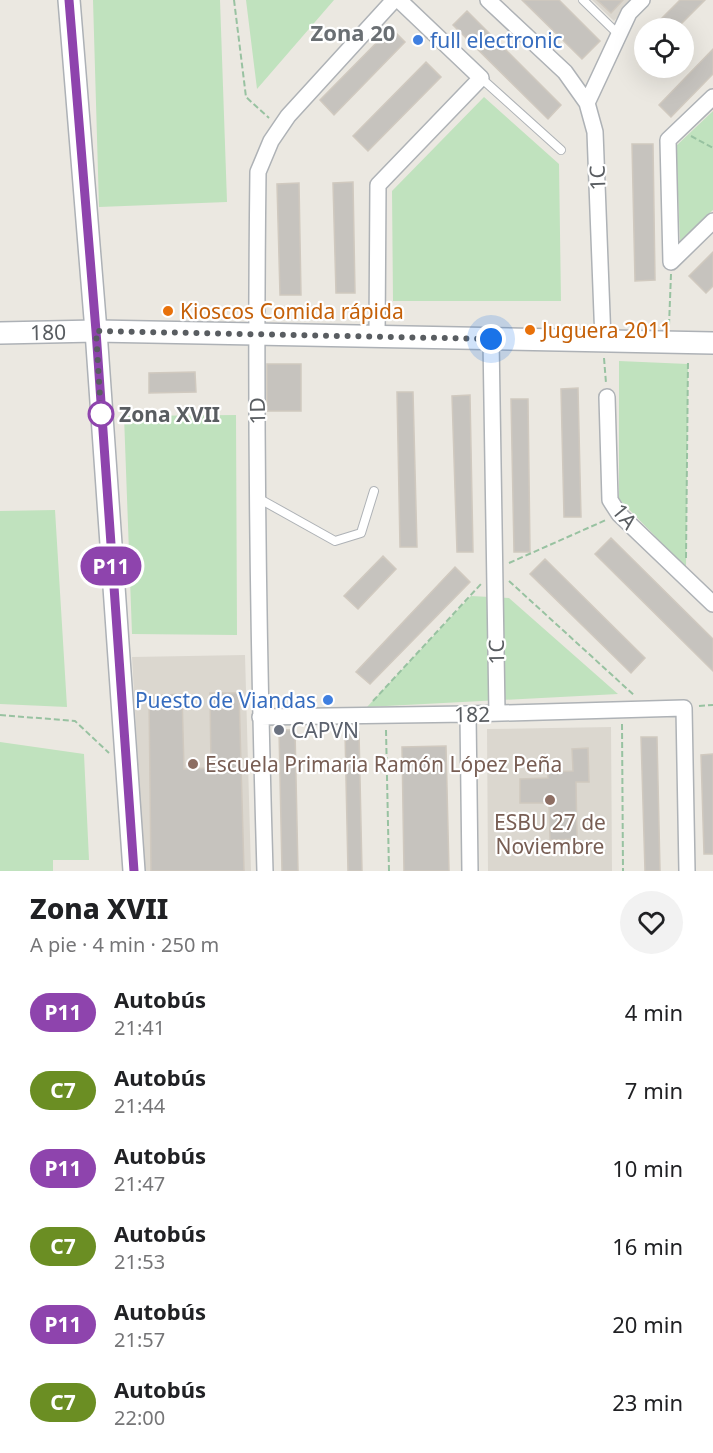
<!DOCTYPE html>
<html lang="es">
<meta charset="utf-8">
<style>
:root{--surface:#fff;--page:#f2f2f2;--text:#202124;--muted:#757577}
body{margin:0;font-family:"Noto Sans",sans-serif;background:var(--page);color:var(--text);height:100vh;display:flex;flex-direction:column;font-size:22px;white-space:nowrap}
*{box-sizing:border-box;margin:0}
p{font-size:20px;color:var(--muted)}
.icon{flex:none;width:33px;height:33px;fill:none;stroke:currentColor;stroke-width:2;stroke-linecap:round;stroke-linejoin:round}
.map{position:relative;height:871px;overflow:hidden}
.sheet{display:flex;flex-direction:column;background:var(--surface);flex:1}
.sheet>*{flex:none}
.badge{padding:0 12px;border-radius:20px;font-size:21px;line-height:39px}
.tools{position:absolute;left:634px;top:18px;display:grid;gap:12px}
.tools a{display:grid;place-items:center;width:60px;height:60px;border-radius:50%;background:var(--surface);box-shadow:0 6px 24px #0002;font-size:30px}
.you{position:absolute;width:30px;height:30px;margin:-15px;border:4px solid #fff;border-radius:50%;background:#1a73e8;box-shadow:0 0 0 9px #1a73e833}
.map>.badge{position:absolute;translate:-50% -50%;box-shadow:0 0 0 3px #fff}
.round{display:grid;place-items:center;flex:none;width:63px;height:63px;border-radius:32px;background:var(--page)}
.summary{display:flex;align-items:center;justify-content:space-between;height:102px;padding:0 30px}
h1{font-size:28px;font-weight:800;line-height:45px}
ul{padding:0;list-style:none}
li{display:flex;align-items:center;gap:18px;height:78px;padding:0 30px}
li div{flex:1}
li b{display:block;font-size:22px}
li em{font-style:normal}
li .badge{min-width:66px;font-weight:700;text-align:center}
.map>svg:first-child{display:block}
.education{fill:#dbd7cf}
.green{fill:#c0e2be}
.building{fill:#c6c3be;stroke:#d0c9bf;stroke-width:1.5}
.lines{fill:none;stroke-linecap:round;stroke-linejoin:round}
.lane-casing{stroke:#aeb2b6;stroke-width:10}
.street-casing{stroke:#aeb2b6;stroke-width:18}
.secondary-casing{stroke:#adb1b6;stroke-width:24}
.path{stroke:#98c2a1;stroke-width:2;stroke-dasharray:6 3;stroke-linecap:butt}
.lane{stroke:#fff;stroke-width:8}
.street{stroke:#fff;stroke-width:15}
.secondary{stroke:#fff;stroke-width:21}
.line-casing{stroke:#fff;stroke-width:14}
.line{stroke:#8e44ad;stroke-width:9}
.walk{stroke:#595d61;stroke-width:6;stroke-dasharray:0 10.8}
.shop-dot{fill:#3f7fe0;stroke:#fff;stroke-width:2}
.food-dot{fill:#e8710a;stroke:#fff;stroke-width:2}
.stop-dot{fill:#fff;stroke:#8e44ad;stroke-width:3}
.worship-dot{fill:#6b7280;stroke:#fff;stroke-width:2}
.education-dot{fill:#8d6e63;stroke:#fff;stroke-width:2}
.labels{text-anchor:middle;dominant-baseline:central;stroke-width:4.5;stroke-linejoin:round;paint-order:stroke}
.shop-label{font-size:21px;fill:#366cbe;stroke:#fff;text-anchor:start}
.street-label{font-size:21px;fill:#595d61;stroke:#fff}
.food-label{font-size:21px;fill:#c56008;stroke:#fff;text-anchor:start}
.stop-label{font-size:21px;font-weight:bold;fill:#595d61;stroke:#fff;text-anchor:start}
.worship-label{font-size:21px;fill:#5b616d;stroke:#fff;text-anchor:start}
.education-label{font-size:21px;fill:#785e54;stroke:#fff;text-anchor:start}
.neighbourhood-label{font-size:22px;font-weight:bold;fill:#6a6f73;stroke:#fff}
</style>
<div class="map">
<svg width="713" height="871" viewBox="0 0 713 871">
<rect width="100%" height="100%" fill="#ebe8e1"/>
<path class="education" d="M592,0H635L614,21Z
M245,655L251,871H144L132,657Z
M611,727L612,871H488L487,729Z"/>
<path class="green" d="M93,0H220L227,202L99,207Z
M246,0H334L257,89Z
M484,97L559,164L561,301H393L392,191Z
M713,111V210L680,241L676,146Z
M619,361L688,364L686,568L619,499Z
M236,415L237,635L132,634L124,416Z
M55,510L67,707L0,704V511Z
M471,596L509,598L618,694L367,707Z
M0,742L84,754L89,860H53V871H0Z"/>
<path class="building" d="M522,0H559L600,41L582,59Z
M597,0H623L611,13Z
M680,0H705L677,28H652Z
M467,11L561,105L548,119L453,25Z
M391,28L405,42L334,115L320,100Z
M713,49V74L671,117L659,105Z
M426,62L441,77L368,151L353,136Z
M632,144H653L655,280L635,281Z
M353,182L355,293H336L333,183Z
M299,183L301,295H280L277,184Z
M713,252V286L706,293L689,276Z
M267,364H301V411H267Z
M195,372L196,392L149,393V373Z
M578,388L581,517H564L561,389Z
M397,392H413L417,547H400Z
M470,395L473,552H457L452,396Z
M511,399H528L530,552H514Z
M611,538L713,639V671L595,554Z
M383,556L396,569L358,609L344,596Z
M545,559L645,658L631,673L530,574Z
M455,567L470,582L370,684L356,672Z
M210,693H239L244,871H151L149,696L182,694L184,769L211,768Z
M279,730H295L298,871H282Z
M345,732H359L362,871H348Z
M641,737H657L660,871H645Z
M446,746L449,871H404L402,747Z
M588,748L589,782H576L577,839L550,840L549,803H520V779L548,778V772L573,771L572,749Z
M713,754V854H704L701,755Z"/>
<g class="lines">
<defs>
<path id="lane" d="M583,0L619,35
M481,78L561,150
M258,498L335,541L361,533L374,491"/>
<path id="street" d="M488,0L565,72L587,103L595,132L603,341
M713,97L668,140L671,262L713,221
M587,103L629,13L642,0
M377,337L378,185L481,78L399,0
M491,339L497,713
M607,397L610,500L619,514L713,604
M468,714L470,871
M260,717L468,714L684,708L687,871
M265,871C258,638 255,405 258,172L271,141L288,116L394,0"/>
<g id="secondary">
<path d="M69,0L96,331L134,871"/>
<path id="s1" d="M0,333L96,331L713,343"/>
</g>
</defs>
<use href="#lane" class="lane-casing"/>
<use href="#street" class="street-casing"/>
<use href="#secondary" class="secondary-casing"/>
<path class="path" d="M234,0L246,97L269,118
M691,136L713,148
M669,325L671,274
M604,358L606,383
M686,558L688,360
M509,563L606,520
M509,581L635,696
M373,701L481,584
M699,706L713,705
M0,715L75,721L109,753
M622,724L623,871
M386,730L389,871"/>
<use href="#lane" class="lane"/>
<use href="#street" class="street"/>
<use href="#secondary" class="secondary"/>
</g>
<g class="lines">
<defs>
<path id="line" d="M69,0L96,331L134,871"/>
</defs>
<use href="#line" class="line-casing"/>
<use href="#line" class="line"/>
<path class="walk" d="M101,414L96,331L491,339"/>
</g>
<g class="shop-dot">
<circle cx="418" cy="40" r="6"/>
<circle cx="328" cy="700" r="6"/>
</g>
<g class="food-dot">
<circle cx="168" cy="311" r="6"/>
<circle cx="530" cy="330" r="6"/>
</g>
<circle class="stop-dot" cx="101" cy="414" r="12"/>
<circle class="worship-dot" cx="279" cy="730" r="6"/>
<g class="education-dot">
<circle cx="193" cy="764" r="6"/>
<circle cx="550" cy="800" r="6"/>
</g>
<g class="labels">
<g class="shop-label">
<text x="430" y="40">full electronic</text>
<text x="316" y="700" text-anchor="end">Puesto de Viandas</text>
</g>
<g class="street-label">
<text transform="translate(597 178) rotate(-92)">1C</text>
<text stroke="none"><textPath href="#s1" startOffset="48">180</textPath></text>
<text transform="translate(257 411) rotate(-91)">1D</text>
<text transform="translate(625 516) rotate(51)">1A</text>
<text transform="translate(496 652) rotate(-91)">1C</text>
<text transform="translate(472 714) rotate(-1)">182</text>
</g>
<g class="food-label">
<text x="180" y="311">Kioscos Comida rápida</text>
<text x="542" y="330">Juguera 2011</text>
</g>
<g class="stop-label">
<text x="119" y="414">Zona XVII</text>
</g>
<g class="worship-label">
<text x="291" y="730">CAPVN</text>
</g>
<g class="education-label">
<text x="205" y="764">Escuela Primaria Ramón López Peña</text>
<text x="550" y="822" text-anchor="middle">ESBU 27 de<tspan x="550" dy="24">Noviembre</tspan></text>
</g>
<g class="neighbourhood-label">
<text x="353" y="32">Zona 20</text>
</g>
</g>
</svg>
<div class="tools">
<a><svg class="icon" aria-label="locate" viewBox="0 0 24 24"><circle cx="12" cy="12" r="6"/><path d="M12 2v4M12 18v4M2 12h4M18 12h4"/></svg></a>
</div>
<div class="you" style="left:491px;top:339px"></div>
<b class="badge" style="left:111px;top:566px;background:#8e44ad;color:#fff">P11</b>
</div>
<section class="sheet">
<div class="summary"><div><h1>Zona XVII</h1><p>A pie · 4 min · 250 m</p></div><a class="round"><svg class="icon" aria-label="heart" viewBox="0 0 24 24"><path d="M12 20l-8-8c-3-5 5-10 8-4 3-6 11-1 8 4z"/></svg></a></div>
<ul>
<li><span class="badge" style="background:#8e44ad;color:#fff">P11</span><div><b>Autobús</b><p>21:41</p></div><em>4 min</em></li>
<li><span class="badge" style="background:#6b8e23;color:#fff">C7</span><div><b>Autobús</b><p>21:44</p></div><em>7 min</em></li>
<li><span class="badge" style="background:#8e44ad;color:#fff">P11</span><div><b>Autobús</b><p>21:47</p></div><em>10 min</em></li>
<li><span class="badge" style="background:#6b8e23;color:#fff">C7</span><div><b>Autobús</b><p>21:53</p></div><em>16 min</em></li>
<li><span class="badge" style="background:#8e44ad;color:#fff">P11</span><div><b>Autobús</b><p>21:57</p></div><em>20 min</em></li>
<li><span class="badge" style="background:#6b8e23;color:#fff">C7</span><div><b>Autobús</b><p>22:00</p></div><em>23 min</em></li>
</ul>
</section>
